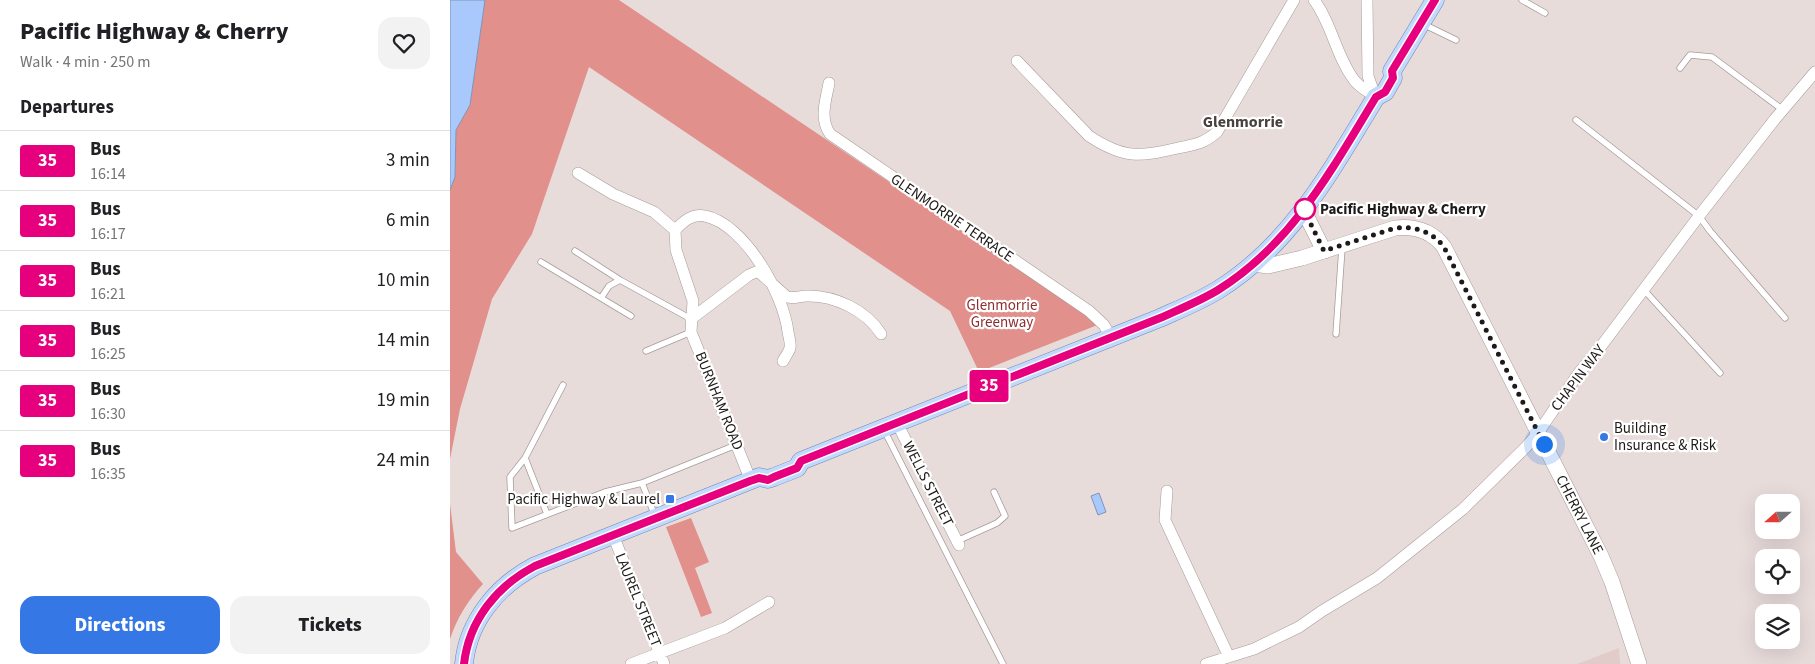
<!DOCTYPE html>
<meta charset="utf-8">
<style>
:root{--surface:#fff;--page:#f2f2f2;--text:#202124;--muted:#757577;--line:#e0e0e0;--accent:#3577e5}
body{margin:0;font-family:"Source Sans 3",sans-serif;background:var(--page);color:var(--text);height:100vh;display:flex;flex-direction:column;font-size:19px;white-space:nowrap}
*{box-sizing:border-box;margin:0}
p{font-size:16px;color:var(--muted)}
.icon{flex:none;width:28px;height:28px;fill:none;stroke:currentColor;stroke-width:2;stroke-linecap:round;stroke-linejoin:round}
.map{position:relative;flex:1;overflow:hidden}
.side{display:flex;flex-direction:column;background:var(--surface);width:450px}
.side>*{flex:none}
.badge{padding:0 10px;border-radius:4px;font-size:18px;line-height:32px}
.needle{width:32px;rotate:249deg}
.controls{position:absolute;left:1305px;top:494px;display:grid;gap:10px}
.controls a{display:grid;place-items:center;width:45px;height:45px;border-radius:10px;background:var(--surface);box-shadow:0 5px 20px #0002;font-size:25px}
.you{position:absolute;width:25px;height:25px;margin:-12px;border:4px solid #fff;border-radius:50%;background:#1a73e8;box-shadow:0 0 0 8px #1a73e833}
.map>.badge{position:absolute;translate:-50% -50%;box-shadow:0 0 0 2px #fff}
h2{padding:0 20px;font-size:19px;line-height:45px}
.round{display:grid;place-items:center;flex:none;width:52px;height:52px;border-radius:15px;background:var(--page)}
.head{display:flex;align-items:center;justify-content:space-between;height:85px;padding:0 20px}
h1{font-size:24px;font-weight:800;line-height:38px}
.action{display:flex;gap:10px;margin-top:auto;padding:10px 20px}
.action a{flex:1;height:58px;border-radius:15px;background:var(--accent);color:#fff;font-size:20px;font-weight:800;line-height:58px;text-align:center}
.action a+a{background:var(--page);color:var(--text)}
ul{padding:0;list-style:none}
li{display:flex;align-items:center;gap:15px;height:60px;padding:0 20px;border-top:1px solid var(--line)}
li div{flex:1}
li b{display:block;font-size:19px}
li em{font-style:normal}
li .badge{min-width:55px;font-weight:700;text-align:center}
main{display:flex;flex:1;min-height:0}
.map>svg:first-child{display:block}
.built{fill:#e1ccca}
.forest{fill:#e1908c}
.water{fill:#a9c8fb;stroke:#7f94b7}
.lines{fill:none;stroke-linecap:round;stroke-linejoin:round}
.lane-casing{stroke:#a69b9a;stroke-width:7}
.street-casing{stroke:#a69b9a;stroke-width:12}
.secondary-casing{stroke:#a69b9a;stroke-width:16}
.primary-casing{stroke:#6f86ad;stroke-width:19}
.lane{stroke:#fff;stroke-width:5.5}
.street{stroke:#fff;stroke-width:11}
.secondary{stroke:#fff;stroke-width:15}
.primary{stroke:#c2d9fe;stroke-width:18}
.line-casing{stroke:#fff;stroke-width:11}
.line{stroke:#e6007e;stroke-width:8}
.walk{stroke:#1e1a19;stroke-width:5;stroke-dasharray:0 9}
.stop-dot{fill:#fff;stroke:#e6007e;stroke-width:2.5}
.poi-dot{fill:#3577e5;stroke:#fff;stroke-width:2}
.labels{text-anchor:middle;dominant-baseline:central;stroke-width:4.5;stroke-linejoin:round;paint-order:stroke}
.stop-label{font-size:15px;font-weight:bold;fill:#1e1a19;stroke:#fff;text-anchor:start}
.street-label{font-size:15px;fill:#1e1a19;stroke:#fff}
.park-label{font-size:15px;fill:#8d2e30;stroke:#fff}
.poi-label{font-size:15px;fill:#1e1a19;stroke:#fff;text-anchor:start}
.neighbourhood-label{font-size:16px;font-weight:bold;fill:#4a4040;stroke:#fff}
</style>
<main>
<section class="side">
<div class="head"><div><h1>Pacific Highway &amp; Cherry</h1><p>Walk · 4 min · 250 m</p></div><a class="round"><svg class="icon" aria-label="heart" viewBox="0 0 24 24"><path d="M12 20l-8-8c-3-5 5-10 8-4 3-6 11-1 8 4z"/></svg></a></div>
<h2>Departures</h2>
<ul>
<li><span class="badge" style="background:#e6007e;color:#fff">35</span><div><b>Bus</b><p>16:14</p></div><em>3 min</em></li>
<li><span class="badge" style="background:#e6007e;color:#fff">35</span><div><b>Bus</b><p>16:17</p></div><em>6 min</em></li>
<li><span class="badge" style="background:#e6007e;color:#fff">35</span><div><b>Bus</b><p>16:21</p></div><em>10 min</em></li>
<li><span class="badge" style="background:#e6007e;color:#fff">35</span><div><b>Bus</b><p>16:25</p></div><em>14 min</em></li>
<li><span class="badge" style="background:#e6007e;color:#fff">35</span><div><b>Bus</b><p>16:30</p></div><em>19 min</em></li>
<li><span class="badge" style="background:#e6007e;color:#fff">35</span><div><b>Bus</b><p>16:35</p></div><em>24 min</em></li>
</ul>
<div class="action"><a>Directions</a><a>Tickets</a></div>
</section>
<div class="map">
<svg width="1365" height="664" viewBox="0 0 1365 664">
<rect width="100%" height="100%" fill="#e8dcdb"/>
<path class="built" d="M1169,648L1170,664H1127Z"/>
<path class="forest" d="M35,0H169L650,324L529,372L500,311L139,67L82,234L42,299L10,409L0,459V190L5,177L6,130L20,105Z
M0,504L6,552L33,584C18,600 7,618 0,639Z
M241,518L259,562L245,568L262,613L251,617L216,527Z"/>
<path class="water" d="M0,0H35L20,105L6,130L5,177L0,190Z
M649,493L656,512L648,515L641,496Z"/>
<g class="lines">
<defs>
<path id="lane" d="M1072,0L1095,13
M973,24L1006,40
M1230,68L1240,55L1262,57L1333,110
M1126,120L1249,216L1260,231L1335,318
M125,251L170,280
M91,262L181,316
M1194,290L1270,373
M151,298L159,286L170,280L241,319
M886,334L892,248
M196,351L241,332
M113,385L75,458L60,477L62,528L155,492L192,483
M434,430L553,664
M75,458L97,514
M205,516L192,483L286,445
M507,541L547,523L555,516L544,492"/>
<path id="street" d="M864,0C882,24 886,56 904,80C909,87 919,92 926,97
M917,0L918,76L925,96
M567,61L639,136C674,159 689,157 728,148C746,144 753,144 767,132L844,0
M379,83C376,100 369,118 380,134L639,311L654,325L661,338
M128,173L163,194L204,212L225,230
M241,319L299,275L306,272L310,273L337,297C344,299 350,296 356,296C385,295 417,311 431,334
M447,423L509,545
M301,481L241,332L243,301L226,250L225,230C233,222 242,213 255,216C295,224 334,295 338,332C339,337 341,343 340,348C339,352 335,357 333,361
M717,491L715,520L779,657
M163,535L214,664
M181,664L275,628L319,602
M756,664L804,649L849,627L872,611L927,578L1013,509L1076,447L1088,433L1128,374L1152,345L1249,216L1325,119L1365,72"/>
<g id="secondary">
<path d="M854,211L874,251"/>
<path id="s1" d="M804,264L818,266L852,258L945,228C965,226 982,231 994,247L1151,556L1162,582L1189,664"/>
</g>
<path id="primary" d="M14,664C18,621 47,586 85,566L309,477L318,479L324,477L347,468L351,461L710,318C730,309 750,301 768,290C842,244 882,169 926,97L935,92L943,78L942,71L985,0"/>
</defs>
<use href="#lane" class="lane-casing"/>
<use href="#street" class="street-casing"/>
<use href="#secondary" class="secondary-casing"/>
<use href="#primary" class="primary-casing"/>
<use href="#lane" class="lane"/>
<use href="#street" class="street"/>
<use href="#secondary" class="secondary"/>
<use href="#primary" class="primary"/>
</g>
<g class="lines">
<defs>
<path id="line" d="M14,664C19,620 47,586 85,566L300,481L309,478L318,480L324,477L347,468L351,461L710,318C730,309 750,301 768,290C842,244 882,169 926,97L935,92L943,78L942,71L985,0"/>
</defs>
<use href="#line" class="line-casing"/>
<use href="#line" class="line"/>
<path class="walk" d="M855,209L854,210L874,251L945,228C964,226 982,231 994,247L1094,444"/>
</g>
<circle class="stop-dot" cx="855" cy="209" r="10"/>
<g class="poi-dot">
<circle cx="1154" cy="437" r="5"/>
<rect x="215" y="494" width="10" height="10" rx="2.5"/>
</g>
<g class="labels">
<g class="stop-label">
<text x="870" y="209">Pacific Highway &amp; Cherry</text>
</g>
<g class="street-label">
<text transform="translate(502 218) rotate(34)">GLENMORRIE TERRACE</text>
<text transform="translate(1128 378) rotate(-53)">CHAPIN WAY</text>
<text transform="translate(269 401) rotate(68)">BURNHAM ROAD</text>
<text transform="translate(478 484) rotate(63)">WELLS STREET</text>
<text stroke="none"><textPath href="#s1" startOffset="502">CHERRY LANE</textPath></text>
<text transform="translate(188 600) rotate(68)">LAUREL STREET</text>
</g>
<g class="park-label">
<text x="552" y="305">Glenmorrie<tspan x="552" dy="17">Greenway</tspan></text>
</g>
<g class="poi-label">
<text x="1164" y="428">Building<tspan x="1164" dy="17">Insurance &amp; Risk</tspan></text>
<text x="210" y="499" text-anchor="end">Pacific Highway &amp; Laurel</text>
</g>
<g class="neighbourhood-label">
<text x="793" y="122">Glenmorrie</text>
</g>
</g>
</svg>
<div class="controls">
<a><svg class="needle" viewBox="-14 -14 28 28"><path d="M0-13l5 13h-10z" fill="#e53935"/><path d="M0 13l5-13h-10z" fill="#757577"/></svg></a>
<a><svg class="icon" aria-label="locate" viewBox="0 0 24 24"><circle cx="12" cy="12" r="6"/><path d="M12 2v4M12 18v4M2 12h4M18 12h4"/></svg></a>
<a><svg class="icon" aria-label="layers" viewBox="0 0 24 24"><path d="M12 4l9 5-9 5-9-5zM3 14l9 5 9-5"/></svg></a>
</div>
<div class="you" style="left:1094px;top:444px"></div>
<b class="badge" style="left:539px;top:386px;background:#e6007e;color:#fff">35</b>
</div>
</main>
